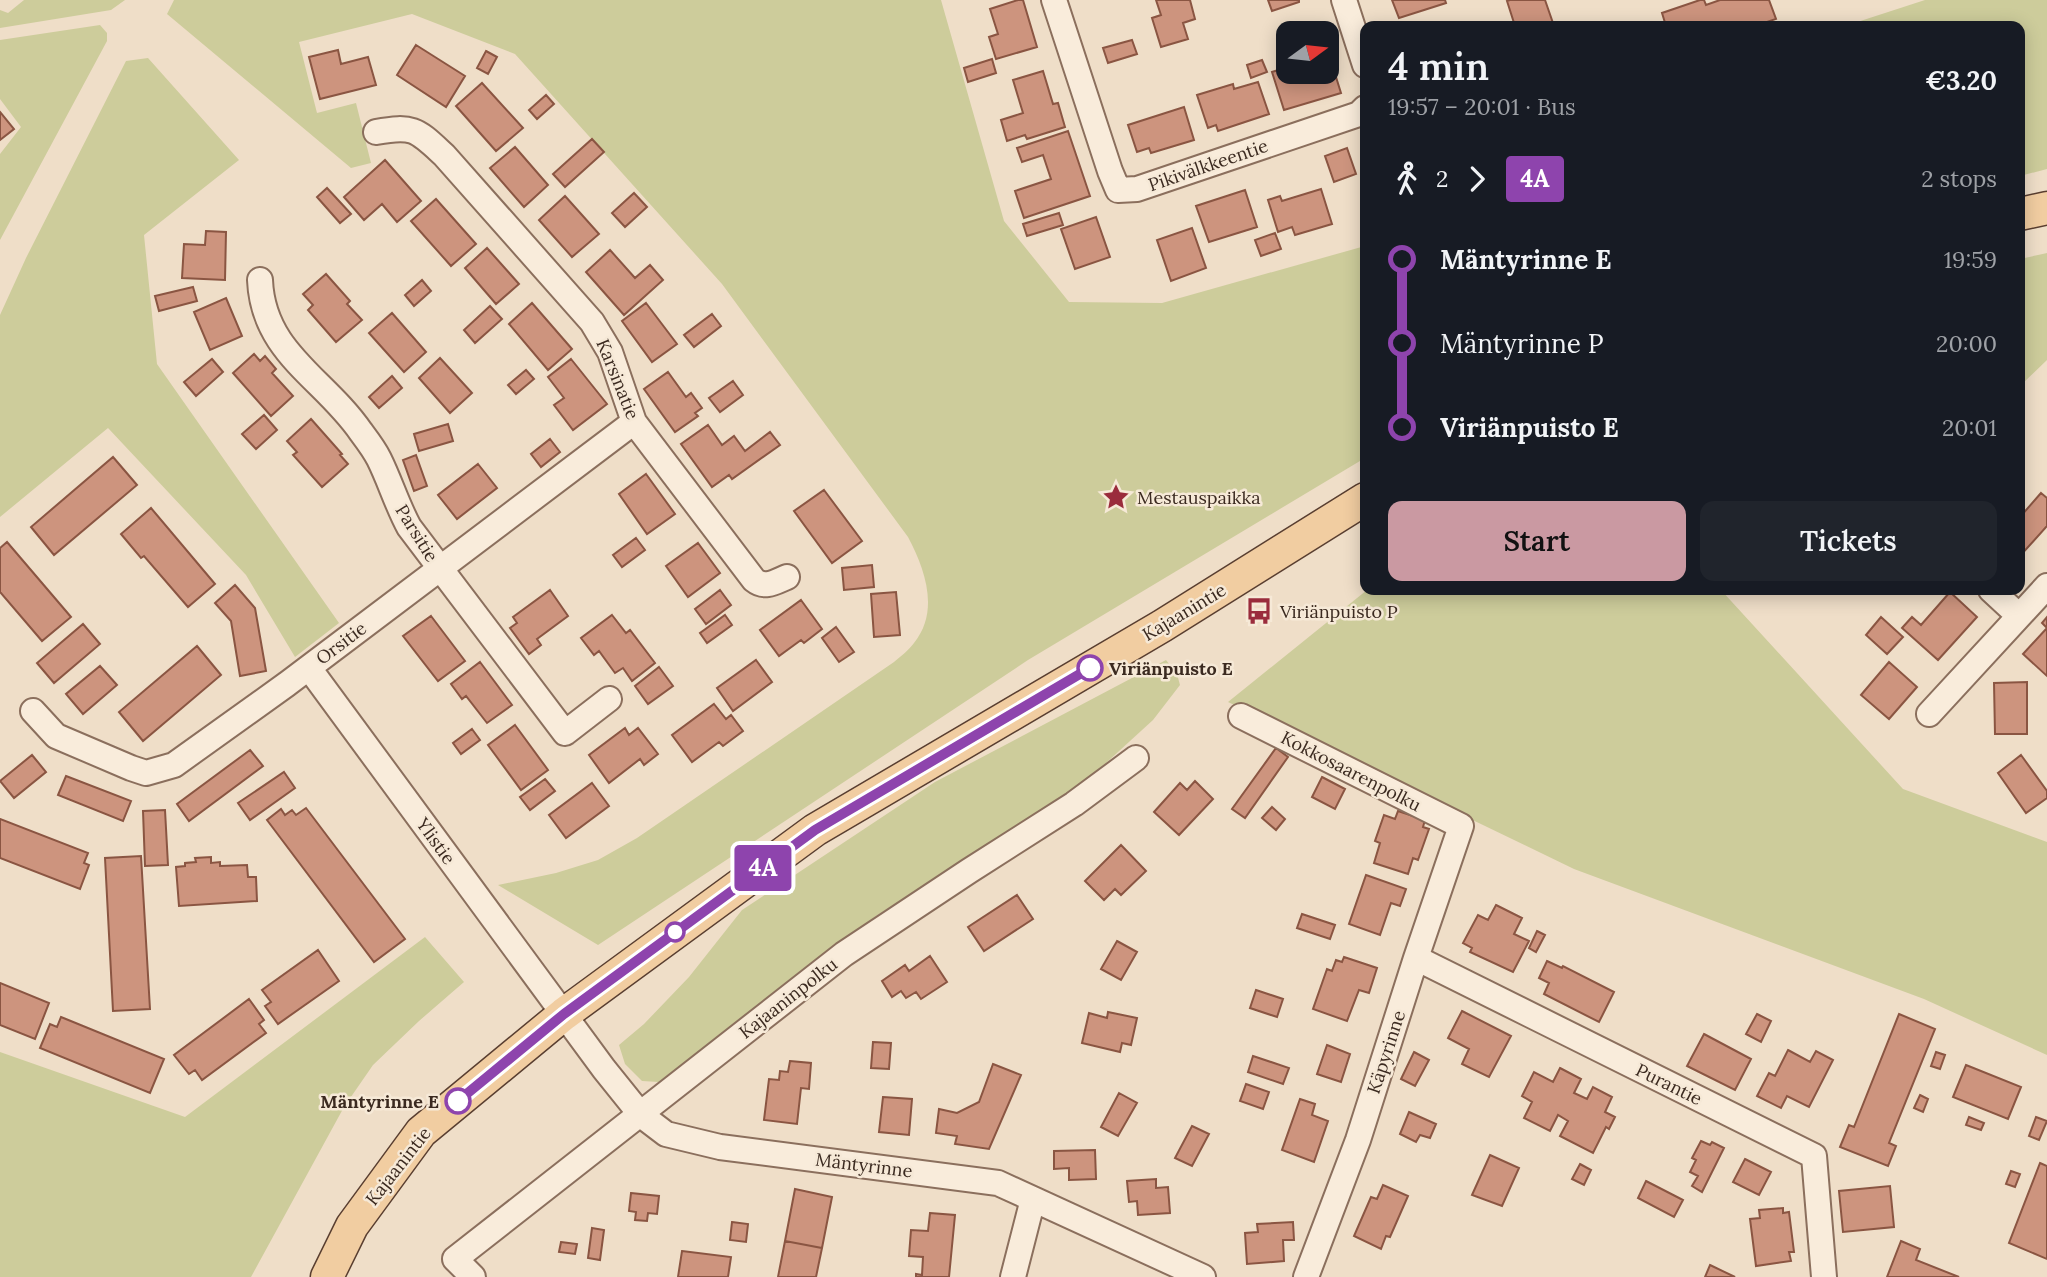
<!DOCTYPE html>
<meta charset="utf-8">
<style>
:root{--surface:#171b24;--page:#20242c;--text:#f1f3f6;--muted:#9ea1a6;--accent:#ca99a2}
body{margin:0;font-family:Lora,serif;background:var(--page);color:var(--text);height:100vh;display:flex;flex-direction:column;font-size:26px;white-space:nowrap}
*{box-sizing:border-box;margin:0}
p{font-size:23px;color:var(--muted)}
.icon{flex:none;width:38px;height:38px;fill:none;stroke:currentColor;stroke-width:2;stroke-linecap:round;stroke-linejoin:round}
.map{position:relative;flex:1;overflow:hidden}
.details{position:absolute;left:1360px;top:21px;width:665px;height:574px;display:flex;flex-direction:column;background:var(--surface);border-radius:14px;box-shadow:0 4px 18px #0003}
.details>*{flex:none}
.badge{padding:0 14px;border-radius:5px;font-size:24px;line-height:46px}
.needle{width:46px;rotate:75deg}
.buttons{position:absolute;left:1276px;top:21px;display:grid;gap:14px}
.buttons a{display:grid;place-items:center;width:63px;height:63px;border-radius:14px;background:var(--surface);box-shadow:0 4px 18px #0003;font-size:35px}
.map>.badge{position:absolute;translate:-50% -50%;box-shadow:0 0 0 4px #fff}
.legs{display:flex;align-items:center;gap:10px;height:77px;padding:0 28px;font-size:23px}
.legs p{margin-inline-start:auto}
.headline{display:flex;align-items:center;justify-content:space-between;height:119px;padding:0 28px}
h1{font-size:38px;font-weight:600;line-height:52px}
.cta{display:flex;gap:14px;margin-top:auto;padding:14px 28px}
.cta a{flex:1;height:80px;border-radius:14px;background:var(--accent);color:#111;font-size:28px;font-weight:600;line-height:80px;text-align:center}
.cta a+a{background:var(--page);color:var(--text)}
ul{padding:0 28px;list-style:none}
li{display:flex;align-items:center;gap:24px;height:84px;font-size:26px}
li i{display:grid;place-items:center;width:10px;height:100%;margin:0 9px;background:currentColor}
li i::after{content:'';width:18px;height:18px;margin:-9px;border:5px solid;border-radius:50%;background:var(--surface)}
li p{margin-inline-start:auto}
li:first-child i{background:linear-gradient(#0000 50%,currentColor 0)}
li:last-child i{background:linear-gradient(currentColor 50%,#0000 0)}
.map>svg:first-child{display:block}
.green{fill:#cdcc9b}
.building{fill:#cd947e;stroke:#8a5542;stroke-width:2}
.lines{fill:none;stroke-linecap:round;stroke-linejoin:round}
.minor-casing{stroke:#8b6f5d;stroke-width:28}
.major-casing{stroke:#593e30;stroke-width:35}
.minor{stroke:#f9ecdb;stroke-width:24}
.major{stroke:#f1cda1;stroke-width:32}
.line-1-casing{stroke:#fff;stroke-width:16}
.line-1{stroke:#8e44ad;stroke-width:10}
.stop-1-dot{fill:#fff;stroke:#8e44ad;stroke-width:3.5}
.labels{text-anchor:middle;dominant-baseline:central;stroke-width:5;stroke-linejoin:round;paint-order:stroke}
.street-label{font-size:18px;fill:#3b2a20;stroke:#f6e9d7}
.poi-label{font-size:18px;fill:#3b2a20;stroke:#f6e9d7;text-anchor:start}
.stop-label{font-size:18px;font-weight:bold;fill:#3b2a20;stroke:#f6e9d7;text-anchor:start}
</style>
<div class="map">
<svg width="2047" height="1277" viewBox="0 0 2047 1277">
<rect width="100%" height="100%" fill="#efdec8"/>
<path class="green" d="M24,0H125L111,10L0,28V10L8,13Z
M174,0H941L1004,221L1069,302L1162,303L1365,246V458L1028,660L598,945L498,885L556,873L598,860L637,838L894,662C901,656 909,650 914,643C940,611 925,569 908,537L722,284L515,54L412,14L299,42L317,113L356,103L371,163L351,168L167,14Z
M1925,0H2047V169L2020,176V26H1845Z
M100,25L107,33V41L0,240V154L21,127L0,99V40Z
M148,58L239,160L144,235L157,364L339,623L295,657L246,575L108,428L0,517V315L26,258L126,61Z
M2047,253V360L2020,386V259Z
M1367,590H1721L1903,789L2047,842V1055L1924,999L1574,869L1228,702Z
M1166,660L1177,674L1180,685L1153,720L1083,784L876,916L659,1082L642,1081L625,1064L619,1045L644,1024L689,977L742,910L935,782Z
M425,937L464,982L419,1021L373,1065L344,1107L251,1277H0V1052L185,1117Z"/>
<path class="building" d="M1018,0H1023L1037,47L996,59L989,37L998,34L990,9Z
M1156,0H1190L1195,19L1183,23L1188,39L1161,47L1152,18L1161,15Z
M1268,0H1299V2L1272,11Z
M1392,0H1445L1446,3L1399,18Z
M1510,0H1545L1554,26H1515L1507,1Z
M1700,0H1704L1706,5L1720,0H1769L1776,19L1755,26H1666L1662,13Z
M1132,40L1137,54L1108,63L1103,48Z
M416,45L465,76L446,107L397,75Z
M1326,45L1341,93L1284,110L1272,72L1285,68L1287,74L1295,72H1326Z
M338,50L341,64L368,57L376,85L320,99L309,57Z
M486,51L497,57L488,74L477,68Z
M992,59L996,73L968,82L964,68Z
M1262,60L1267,72L1251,78L1247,65Z
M1043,71L1053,104L1058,103L1065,127L1027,139L1025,135L1007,141L1001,120L1023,113L1013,80Z
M1258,82L1269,114L1218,131L1216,125L1208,128L1197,95L1233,84L1234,89Z
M482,83L523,128L496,151L456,106Z
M546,95L554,104L537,119L529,110Z
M1184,107L1194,140L1151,153L1149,148L1137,152L1128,125Z
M0,112L14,129L0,140Z
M1068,131L1090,196L1024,218L1015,191L1051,179L1043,155L1022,162L1017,148Z
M592,139L604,152L565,187L553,174Z
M515,147L548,185L524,207L490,168Z
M1347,148L1356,174L1334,182L1325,156Z
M385,160L421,201L397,222L382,204L364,220L344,197Z
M327,188L351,214L340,223L317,197Z
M1321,189L1332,224L1295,235L1292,227L1278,232L1268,200L1280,196L1282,201Z
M1245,190L1257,227L1209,242L1196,206Z
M634,193L647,207L625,227L612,213Z
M565,196L599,234L572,257L539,220Z
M436,199L476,244L451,266L411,221Z
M1059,213L1063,225L1027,236L1023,224Z
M1096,217L1110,257L1075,269L1061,229Z
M1192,228L1206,268L1171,281L1157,240Z
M206,231L226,232L225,280L182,278L184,244L205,245Z
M1275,233L1281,249L1261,256L1255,240Z
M487,248L519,284L496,304L465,268Z
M610,250L635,278L650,265L663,280L624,315L586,272Z
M326,274L350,301L347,304L362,320L336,342L308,310L313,305L303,294Z
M422,280L431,291L414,306L405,295Z
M193,287L197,301L159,311L155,296Z
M226,298L242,336L210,350L194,312Z
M532,303L572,349L548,370L509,324Z
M646,303L677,344L652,362L622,321Z
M490,306L502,319L475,343L464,330Z
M392,313L426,352L404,372L369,333Z
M712,314L721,326L694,347L684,335Z
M254,354L260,361L265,356L276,369L272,373L293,396L271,416L233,373Z
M440,358L472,393L450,413L419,378Z
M212,359L223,372L196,396L184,382Z
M571,359L607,404L573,430L554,405L564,398L548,377Z
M526,370L534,379L516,394L508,385Z
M668,372L686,397L691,393L702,408L695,413L698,416L675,432L644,389Z
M392,376L402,388L379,408L369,397Z
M733,381L743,395L720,412L709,398Z
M264,415L277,430L256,449L242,434Z
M311,419L342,454L340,455L348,464L322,487L293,455L297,452L287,441Z
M448,424L453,441L419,451L414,434Z
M708,425L722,445L734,436L745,451L770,432L780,445L732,479L729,475L712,487L681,444Z
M550,439L560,452L541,467L531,454Z
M416,455L427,486L414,491L403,460Z
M113,457L137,485L54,555L31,527Z
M478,464L497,488L457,519L438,495Z
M646,474L675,514L647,534L619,494Z
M824,490L862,541L832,563L794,511Z
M2041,493L2047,498V526L2020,556V517Z
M151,508L215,584L188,607L144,556L141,558L121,534Z
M636,538L645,550L622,567L613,555Z
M7,542L71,617L42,641L0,592V548Z
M698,543L720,573L688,597L666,566Z
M872,565L874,587L844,590L842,568Z
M235,585L255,608L266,671L240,676L231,621L215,603Z
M550,590L568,616L537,639L541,645L529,654L510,628L517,623L513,617Z
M720,590L731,605L706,624L695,609Z
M896,592L900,635L874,637L871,594Z
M1950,592L1977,617L1938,660L1902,628L1912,617L1921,625Z
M801,600L822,629L804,643L801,640L779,656L760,630Z
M612,615L626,633L630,630L655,663L632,681L623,668L615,673L599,651L594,655L581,638Z
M725,615L732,625L707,643L700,633Z
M431,616L465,661L438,681L403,636Z
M1881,617L1903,637L1887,654L1866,635Z
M2047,617V676L2023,654L2047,628L2042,623Z
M83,624L100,644L54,683L37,663Z
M836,627L854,652L839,662L822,638Z
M197,646L221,675L143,741L119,712Z
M756,660L772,682L733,711L717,688Z
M480,662L512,705L487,723L466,696L462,699L451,684Z
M1889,662L1917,687L1889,719L1861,695Z
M100,666L117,685L83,714L66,694Z
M659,667L673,686L648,704L635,686Z
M2027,682V734H1995L1994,683Z
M714,704L726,719L731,715L743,731L723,746L719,742L692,762L672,735Z
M515,725L548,770L521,790L488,745Z
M625,728L629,735L638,728L658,754L644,765L640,759L609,783L589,755Z
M472,729L480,740L461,754L453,743Z
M1276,748L1288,757L1245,818L1232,809Z
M250,750L263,766L189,821L177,804Z
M32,755L46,772L14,798L0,781Z
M2021,755L2047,791V798L2026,813L1998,773Z
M284,772L295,788L250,820L238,803Z
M66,776L131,801L123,821L58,795Z
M1322,777L1345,789L1335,809L1312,797Z
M545,779L555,791L530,810L520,797Z
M1195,781L1213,799L1179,835L1154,812L1180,783L1187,790Z
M592,783L609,806L566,838L549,815Z
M1272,807L1285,819L1276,830L1262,818Z
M306,808L405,939L374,962L267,820L281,809L285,815L292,810L296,815Z
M165,810L168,865L145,866L143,811Z
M1398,811L1425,820L1423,827L1429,829L1418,860L1413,858L1408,874L1374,863L1380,843L1375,841L1384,815L1395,819Z
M0,819L88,853L84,863L89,865L80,889L0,858Z
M1121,845L1146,871L1121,895L1115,889L1104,900L1085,881Z
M141,856L150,1009L113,1011L105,858Z
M211,857V863L220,862V866L247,865L248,877H256L257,901L179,906L176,867L185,866V863L196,862L195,858Z
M1366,875L1406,889L1400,906L1391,903L1380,935L1349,924Z
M1017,895L1033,919L984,951L968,927Z
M1496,905L1522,918L1514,934L1529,941L1513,972L1470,952L1472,948L1463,943L1478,915L1488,920Z
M1302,914L1335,925L1330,939L1297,928Z
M1537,931L1545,935L1536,952L1529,948Z
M1117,941L1137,952L1121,980L1101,969Z
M318,950L339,981L278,1024L265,1006L271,1002L262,990Z
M930,956L947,982L921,999L916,992L906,998L901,991L892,997L882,981L905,965L909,971Z
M1344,957L1377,968L1369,993L1359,990L1347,1021L1313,1009L1327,969L1332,971L1336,960L1342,962Z
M1547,961L1562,968L1563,966L1614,992L1599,1022L1544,994L1549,983L1539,978Z
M0,983L49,1003L35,1039L0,1025Z
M1256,990L1283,999L1277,1017L1250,1008Z
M249,999L264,1020L259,1024L266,1033L202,1080L195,1070L189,1074L174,1055Z
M1462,1011L1511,1036L1489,1077L1462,1064L1469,1049L1448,1038Z
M1108,1012L1137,1018L1131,1045L1122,1043L1120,1052L1082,1043L1089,1013L1107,1018Z
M1757,1014L1771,1021L1761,1042L1746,1034Z
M1899,1014L1935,1029L1889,1143L1896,1146L1888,1166L1840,1147L1849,1125L1854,1127Z
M61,1017L164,1059L150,1093L40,1048L50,1024L57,1027Z
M1704,1034L1751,1059L1735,1090L1687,1066Z
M873,1042L891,1043L889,1069L871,1068Z
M1327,1045L1350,1054L1341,1082L1317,1074Z
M1788,1050L1810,1062L1816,1051L1833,1060L1809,1107L1787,1096L1781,1108L1757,1096L1769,1073L1775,1076Z
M1414,1052L1429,1060L1415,1086L1401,1079Z
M1936,1052L1945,1055L1940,1069L1931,1066Z
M1253,1056L1289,1068L1283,1084L1248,1072Z
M790,1061L811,1063L809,1089L801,1088L797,1124L764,1120L769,1079L779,1080L780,1071L788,1072Z
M993,1064L1021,1075L989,1149L955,1144L957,1136L936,1133L939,1109L957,1113L979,1102Z
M1966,1065L2021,1087L2008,1119L1953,1097Z
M1560,1068L1581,1079L1574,1093L1587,1099L1593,1087L1612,1097L1605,1112L1615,1117L1609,1129L1606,1127L1593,1153L1560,1136L1568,1121L1558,1115L1550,1131L1524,1118L1532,1102L1522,1096L1534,1072L1553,1082Z
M1246,1084L1269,1092L1263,1109L1240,1101Z
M1119,1093L1137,1103L1118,1136L1101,1127Z
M1920,1095L1928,1099L1923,1112L1914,1108Z
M883,1097L912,1099L909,1135L879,1132Z
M1300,1099L1315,1104L1312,1115L1328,1121L1314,1162L1282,1150Z
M1409,1112L1436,1124L1430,1138L1420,1135L1416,1142L1400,1134Z
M1969,1117L1984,1123L1981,1130L1966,1125Z
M2036,1117L2047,1121L2039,1140L2029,1136Z
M1192,1126L1209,1134L1192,1166L1175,1158Z
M1701,1141L1710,1145L1712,1142L1724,1148L1702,1192L1692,1186L1698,1176L1690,1172L1696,1160L1692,1158Z
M1095,1150L1096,1179L1069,1180V1168L1054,1169V1151Z
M1490,1155L1519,1168L1502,1206L1472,1195Z
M1745,1159L1771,1172L1759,1195L1733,1182Z
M2040,1163L2047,1166V1259L2009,1243Z
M1580,1164L1591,1170L1584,1185L1572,1179Z
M2011,1171L2020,1174L2015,1187L2006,1184Z
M1156,1179V1188L1168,1187L1170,1213L1138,1215L1137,1201L1129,1202L1127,1181Z
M1646,1181L1683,1200L1674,1217L1638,1198Z
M1383,1185L1408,1196L1390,1237L1386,1236L1381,1249L1354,1236L1371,1197L1377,1199Z
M1890,1186L1894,1227L1843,1232L1839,1191Z
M795,1189L832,1197L822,1248L785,1241Z
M631,1193L659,1196L657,1214L648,1213L647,1221L635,1220L636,1212L629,1211Z
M1783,1208V1213L1789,1212L1794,1252H1789L1791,1261L1756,1266L1750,1219L1760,1218L1759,1210Z
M930,1213L955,1215L949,1277H916V1274L922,1275L923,1257L909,1256L911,1230L928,1231Z
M732,1222L748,1224L746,1242L730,1240Z
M1293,1222L1294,1240H1283L1284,1261L1247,1264L1245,1233L1258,1232L1257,1224Z
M592,1228L604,1230L600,1260L588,1258Z
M785,1241L822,1248L816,1277H778Z
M1901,1241L1920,1249L1916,1260L1959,1277H1887Z
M561,1242L577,1244L575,1254L559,1252Z
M682,1251L731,1257L728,1277H678Z
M1710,1265L1735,1277H1705Z"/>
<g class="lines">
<defs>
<path id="minor" d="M1054,0L1110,171L1118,190L1137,189L1359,114L1365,108
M1344,0L1365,65
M376,132C414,125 417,130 444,155L592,322L610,352L634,422L754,580C765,589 775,582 787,577
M260,280C263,353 324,378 361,432C367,440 374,449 379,459C390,481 397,505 409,527L565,733L609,699
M1991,590L2018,615
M309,668L604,1069L641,1115L666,1134L720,1147L998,1183L1203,1277
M33,711L56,736L131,768L146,773L174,765L287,684L634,422
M1929,714L2047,586
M1241,716L1461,826L1416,958L1358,1140L1306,1277
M1416,958L1814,1156L1824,1277
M473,1277L455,1259L844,954L969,871L1074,804L1136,758
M1013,1277L1033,1199"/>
<path id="major" d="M2020,214L2047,208
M327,1277L352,1226L421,1132L564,1014L815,830L1162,626L1365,499"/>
</defs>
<use href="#minor" class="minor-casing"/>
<use href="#major" class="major-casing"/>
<use href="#minor" class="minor"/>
<use href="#major" class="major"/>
</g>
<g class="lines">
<defs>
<path id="line-1" d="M458,1101L564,1014L815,830L1090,668"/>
</defs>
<use href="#line-1" class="line-1-casing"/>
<use href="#line-1" class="line-1"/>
</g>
<defs>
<symbol id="sight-bare" viewBox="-9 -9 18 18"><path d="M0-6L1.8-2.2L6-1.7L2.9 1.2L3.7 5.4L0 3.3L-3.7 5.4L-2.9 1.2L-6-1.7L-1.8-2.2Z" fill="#9a2c3c" stroke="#f6e9d7" stroke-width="2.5" paint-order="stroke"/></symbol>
<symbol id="bus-bare" viewBox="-9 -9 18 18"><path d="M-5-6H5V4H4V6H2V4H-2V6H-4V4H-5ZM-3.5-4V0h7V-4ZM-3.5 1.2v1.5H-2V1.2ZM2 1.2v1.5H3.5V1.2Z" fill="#9a2c3c" stroke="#f6e9d7" stroke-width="2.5" paint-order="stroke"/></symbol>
</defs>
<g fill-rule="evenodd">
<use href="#sight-bare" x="1097" y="478" width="38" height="38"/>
<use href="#bus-bare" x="1240" y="592" width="38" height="38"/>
</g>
<g class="stop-1-dot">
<circle cx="1090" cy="668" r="12"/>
<circle cx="675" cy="932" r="9"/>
<circle cx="458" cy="1101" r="12"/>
</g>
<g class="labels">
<g class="street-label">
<text transform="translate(1208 165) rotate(-19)">Pikivälkkeentie</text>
<text transform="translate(618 379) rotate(68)">Karsinatie</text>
<text transform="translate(417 533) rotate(58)">Parsitie</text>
<text transform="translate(1184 612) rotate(-31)">Kajaanintie</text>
<text transform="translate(341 643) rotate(-37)">Orsitie</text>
<text transform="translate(1351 771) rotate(27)">Kokkosaarenpolku</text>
<text transform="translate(436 841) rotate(54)">Ylistie</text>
<text transform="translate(788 998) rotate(-38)">Kajaaninpolku</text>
<text transform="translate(1386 1052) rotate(-72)">Käpyrinne</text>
<text transform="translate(1669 1084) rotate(26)">Purantie</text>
<text transform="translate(864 1165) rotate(7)">Mäntyrinne</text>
<text transform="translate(398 1166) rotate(-52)">Kajaanintie</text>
</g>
<g class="poi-label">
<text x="1137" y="497">Mestauspaikka</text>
<text x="1280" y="611">Viriänpuisto P</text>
</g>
<g class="stop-label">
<text x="1109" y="668">Viriänpuisto E</text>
<text x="439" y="1101" text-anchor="end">Mäntyrinne E</text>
</g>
</g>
</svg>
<div class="buttons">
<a><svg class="needle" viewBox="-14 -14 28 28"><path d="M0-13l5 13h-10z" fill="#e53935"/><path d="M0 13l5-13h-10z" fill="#9ea1a6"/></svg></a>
</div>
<b class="badge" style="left:763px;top:868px;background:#8e44ad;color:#fff">4A</b>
<section class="details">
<div class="headline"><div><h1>4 min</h1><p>19:57 – 20:01 · Bus</p></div><b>€3.20</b></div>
<div class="legs"><svg class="icon" aria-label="walk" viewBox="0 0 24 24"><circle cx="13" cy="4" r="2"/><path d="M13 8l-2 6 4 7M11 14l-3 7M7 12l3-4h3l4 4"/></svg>2<svg class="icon" aria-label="forward" viewBox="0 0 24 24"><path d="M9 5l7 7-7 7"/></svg><b class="badge" style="background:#8e44ad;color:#fff">4A</b><p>2 stops</p></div>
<ul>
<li><i style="color:#8e44ad"></i><b>Mäntyrinne E</b><p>19:59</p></li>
<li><i style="color:#8e44ad"></i><span>Mäntyrinne P</span><p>20:00</p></li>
<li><i style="color:#8e44ad"></i><b>Viriänpuisto E</b><p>20:01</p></li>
</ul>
<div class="cta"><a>Start</a><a>Tickets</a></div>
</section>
</div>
